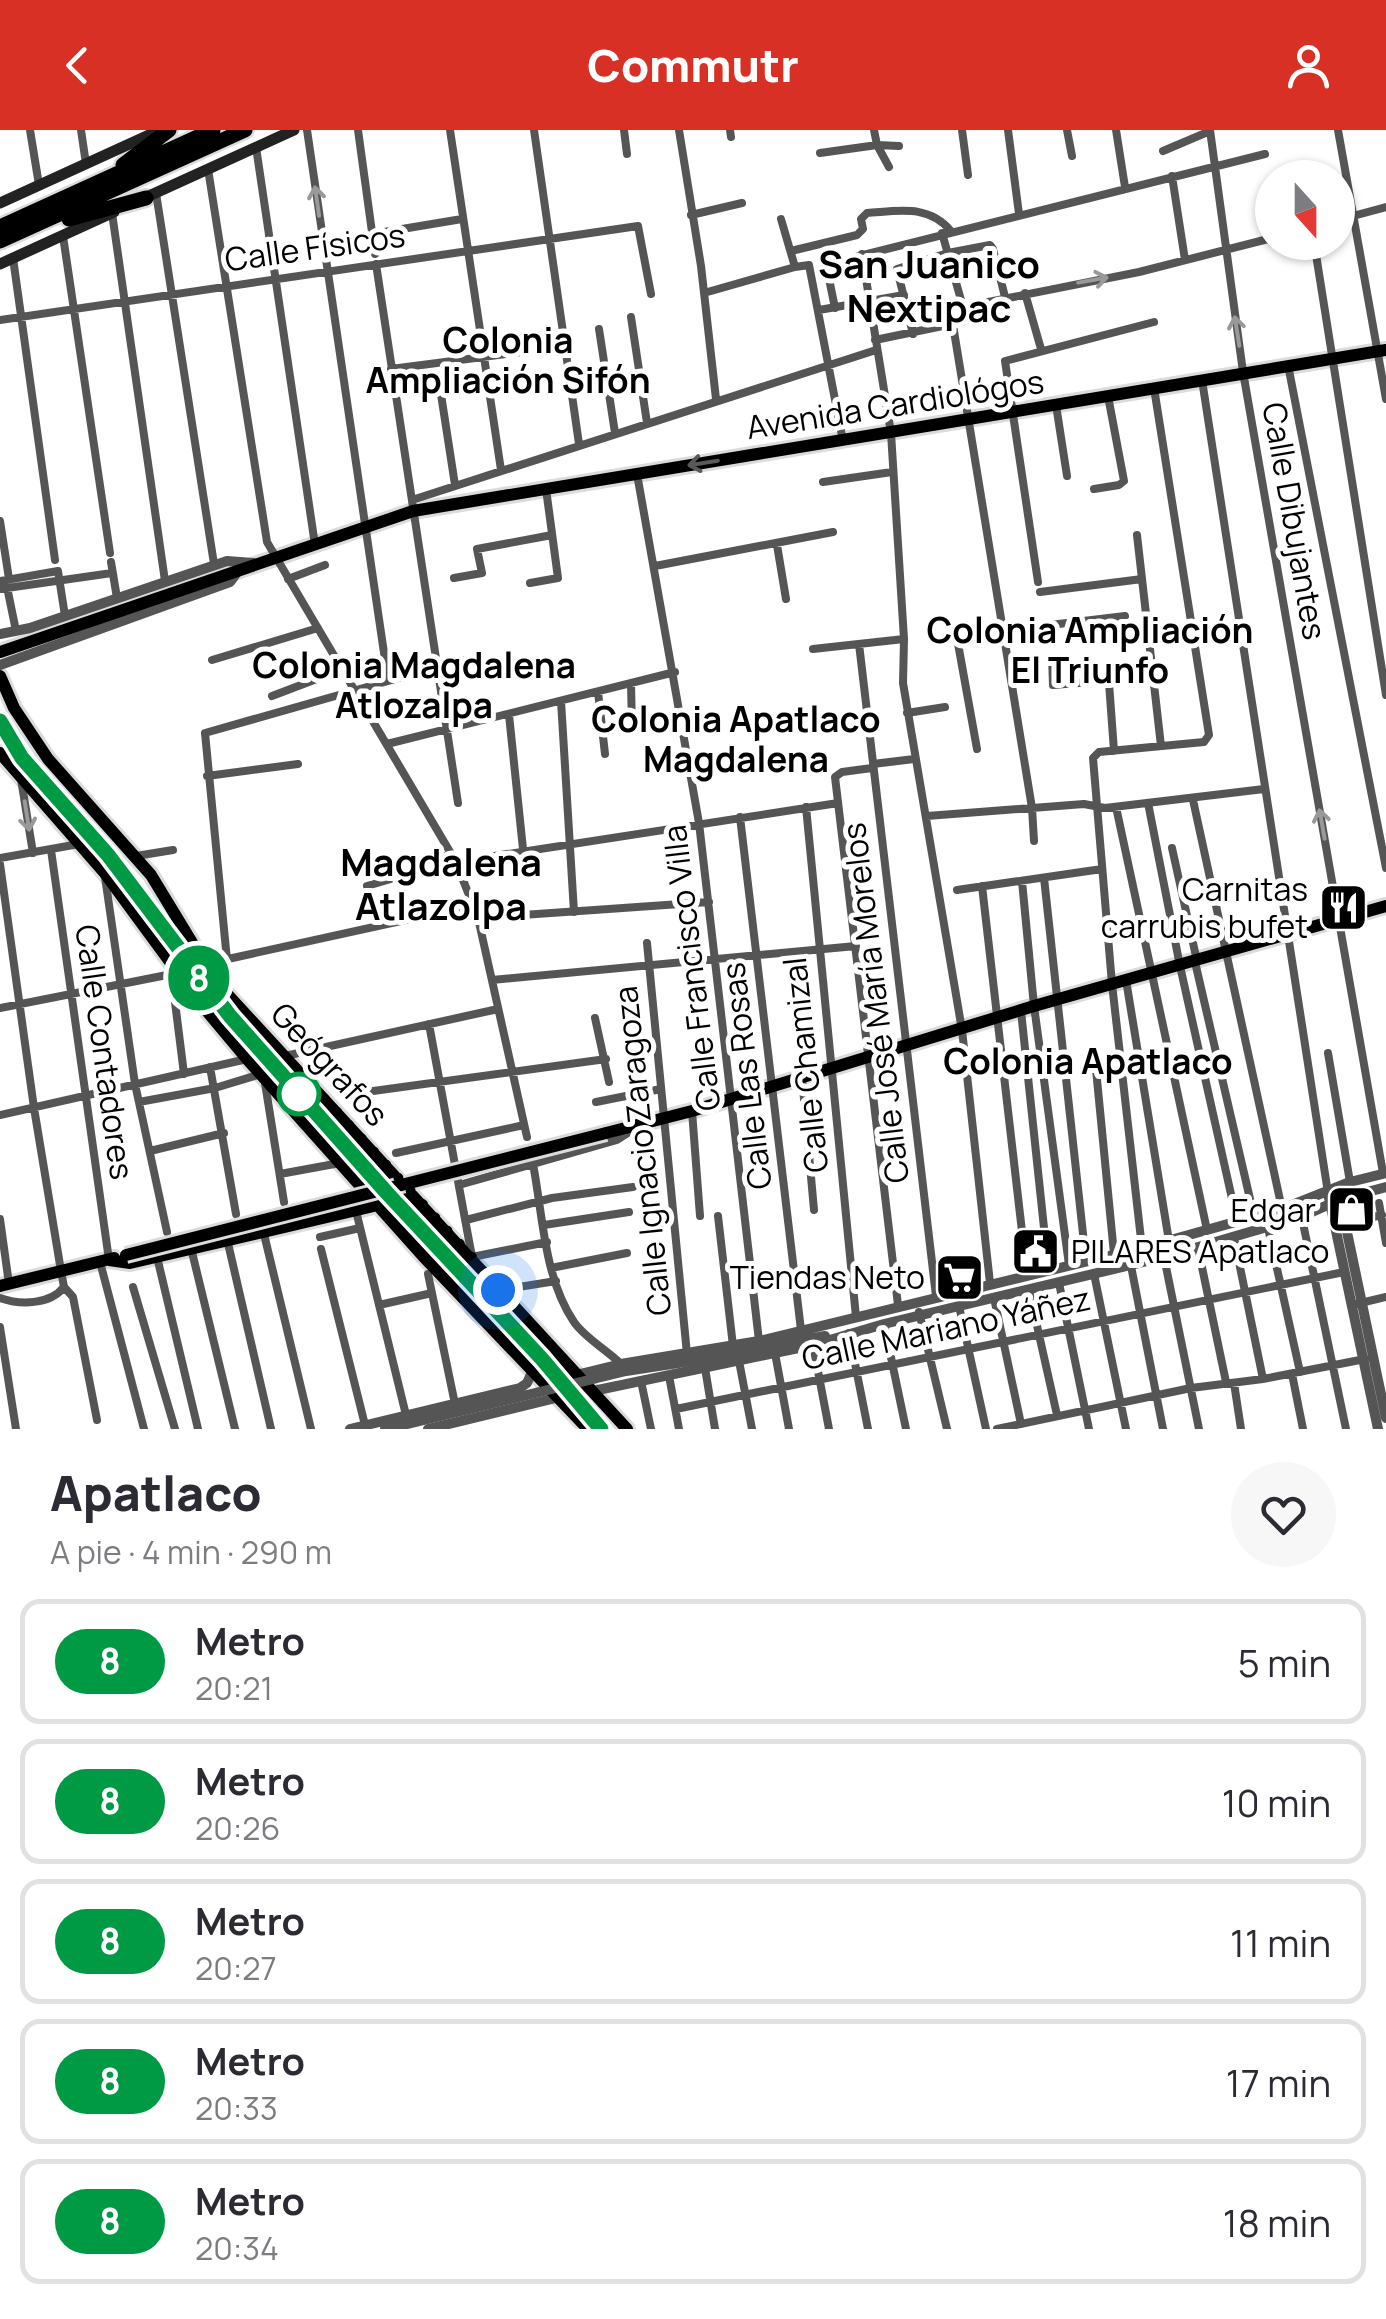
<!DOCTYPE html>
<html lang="es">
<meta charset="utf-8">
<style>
:root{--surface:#fff;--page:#f7f7f7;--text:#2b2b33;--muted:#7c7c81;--line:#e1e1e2;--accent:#d93025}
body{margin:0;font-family:Manrope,sans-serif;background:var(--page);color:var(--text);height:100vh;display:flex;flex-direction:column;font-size:38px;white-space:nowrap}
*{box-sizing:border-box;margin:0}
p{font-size:32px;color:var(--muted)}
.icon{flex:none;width:55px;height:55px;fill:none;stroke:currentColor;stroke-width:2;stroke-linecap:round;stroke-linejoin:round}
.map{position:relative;height:1299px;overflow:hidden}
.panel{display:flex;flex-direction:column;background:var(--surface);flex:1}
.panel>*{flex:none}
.badge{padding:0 20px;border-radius:32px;font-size:35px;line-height:65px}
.needle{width:65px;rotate:159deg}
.controls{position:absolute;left:1255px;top:30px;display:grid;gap:20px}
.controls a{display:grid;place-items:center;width:100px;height:100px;border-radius:50%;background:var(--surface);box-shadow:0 2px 8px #0004;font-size:50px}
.you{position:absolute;width:50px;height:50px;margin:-25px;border:8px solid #fff;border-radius:50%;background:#1a73e8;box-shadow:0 0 0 15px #1a73e833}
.map>.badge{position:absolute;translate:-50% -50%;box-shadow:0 0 0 5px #fff}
.round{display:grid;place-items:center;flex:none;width:105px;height:105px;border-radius:52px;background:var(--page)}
.head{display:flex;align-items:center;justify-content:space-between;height:170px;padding:0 50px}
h1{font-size:48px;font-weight:800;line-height:75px}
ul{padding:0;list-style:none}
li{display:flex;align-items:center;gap:30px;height:125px;margin:0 20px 15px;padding:0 30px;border:5px solid var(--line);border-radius:20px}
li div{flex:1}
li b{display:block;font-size:38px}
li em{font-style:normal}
li .badge{min-width:110px;font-weight:700;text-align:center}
header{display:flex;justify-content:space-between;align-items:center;height:130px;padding:0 50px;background:var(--accent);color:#fff;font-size:45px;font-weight:800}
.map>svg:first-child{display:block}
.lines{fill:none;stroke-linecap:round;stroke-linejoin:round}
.primary-casing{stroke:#dbdbdb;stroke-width:18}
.motorway-casing{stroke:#dbdbdb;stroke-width:20}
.minor{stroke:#555;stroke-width:8}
.tertiary{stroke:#555;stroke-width:10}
.secondary{stroke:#222;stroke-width:11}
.primary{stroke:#000;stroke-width:12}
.motorway{stroke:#000;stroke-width:15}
.rail{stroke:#000;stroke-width:2.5;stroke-dasharray:15 5 2.5 5;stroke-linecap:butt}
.primary-bridge-casing{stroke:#dbdbdb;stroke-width:18;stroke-linecap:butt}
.tertiary-bridge{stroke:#555;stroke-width:10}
.primary-bridge{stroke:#000;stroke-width:12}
.oneway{stroke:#999}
.oneway2{stroke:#595959}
.line-casing{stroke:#fff;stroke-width:22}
.line{stroke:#009a44;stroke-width:15}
.walk{stroke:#000;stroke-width:10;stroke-dasharray:0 18}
.stop-dot{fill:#fff;stroke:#009a44;stroke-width:5}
.labels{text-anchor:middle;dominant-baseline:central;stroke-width:10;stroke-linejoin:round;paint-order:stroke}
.street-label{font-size:32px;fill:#000;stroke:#fff}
.poi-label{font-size:32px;fill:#000;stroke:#fff;text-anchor:end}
.neighbourhood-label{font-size:35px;font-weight:bold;fill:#000;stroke:#fff}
.quarter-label{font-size:38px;font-weight:bold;fill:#000;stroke:#fff}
</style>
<header><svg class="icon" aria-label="back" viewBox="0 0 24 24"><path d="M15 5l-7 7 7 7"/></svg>Commutr<svg class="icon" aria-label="person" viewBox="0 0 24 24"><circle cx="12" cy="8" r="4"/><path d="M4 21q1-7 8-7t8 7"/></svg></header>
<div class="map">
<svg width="1386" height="1299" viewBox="0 0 1386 1299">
<rect width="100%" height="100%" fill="#fff"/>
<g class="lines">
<defs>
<path id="primary" d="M0,522L413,381L1386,220
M0,546L14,578L48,629L151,745L216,852L627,1299
M0,623L104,742L201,874L247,929L423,1126L588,1299
M606,1003L692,981L1034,876L1386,776
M109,1130L130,1133L378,1075
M0,1156L114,1128"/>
<path id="motorway" d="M123,35L169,0
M69,89L146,68
M0,97L213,0
M0,111L245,0"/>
</defs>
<use href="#primary" class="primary-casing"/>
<use href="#motorway" class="motorway-casing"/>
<path class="minor" d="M30,0L39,55
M81,0L86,34
M307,0L388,550
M358,0L375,124
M450,0L501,340
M534,0L579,314
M624,0L627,24
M679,0L701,136L716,269
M730,0L731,7
M874,0L877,15L889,37
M962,0L968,45
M1008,0L1019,84
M1067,0L1072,26
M1116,0L1125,57
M1210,0L1243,242L1383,1043
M1338,0L1386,269
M256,17L315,415
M1163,21L1210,1
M820,23L877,15L899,16
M208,39L267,412L456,732L478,788L527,1007
M1172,46L1185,130
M156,63L214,434
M112,83L165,451
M691,85L742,73
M781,89L795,137
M1338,90L1386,77
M372,104L462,89
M63,106L110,423
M1314,112L1386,565
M791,121L857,105L863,99L861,89L867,83C899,81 928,74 951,101
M862,124L891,303L904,509L903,553L962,900L990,1153
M13,128L55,430
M376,134L458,673
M704,163L795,137L809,135L843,311
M1025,163L1041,219
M963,177L1139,142L1272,108
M835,178L827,139L831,133L1265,24
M819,180L904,165
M631,187L647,293
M0,190L638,96L651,164
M953,195L1032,678L1034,711
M599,199L615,303
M913,204L897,139L948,123L990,115L993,119L1005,167
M875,210L962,192L963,177L942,103
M1288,235L1386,738
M391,239L521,222
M438,245L455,355
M1202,250L1328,1063
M1056,275L1067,346
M637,344L699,693L759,1211
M823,352L892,342
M1094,359L1119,355L1124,351L1108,266
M412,370L876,220
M0,391L9,449
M1137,405L1161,616
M777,415L786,469
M111,432L117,468
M655,436L833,402
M454,448L482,443L477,419L552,405
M288,449L325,435
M0,451L58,441L65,486
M1038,452L1005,231L1154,192
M530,453L558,448L546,359
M7,457L16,501
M0,459L112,443
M1040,462L1142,449
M955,497L977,619
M958,513L1042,496L1125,486
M859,514L936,1166
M813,519L904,509
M1052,526L1053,555L1103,551L1109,553L1114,621
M212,530L318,498
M631,553L632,598
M598,562L605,624
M272,566L343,539
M561,571L574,782
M907,583L945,577
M509,585L523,719
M387,614L675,542
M873,634L914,629
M872,638L842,642L835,647L898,1175
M207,646L298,634
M21,649L33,723
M1193,670L1282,1079
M1148,673L1180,836L1237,1091
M806,677L856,1187
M1116,677L1207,1100
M927,686L1084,674L1105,678L1264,659
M740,687L801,1200
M1172,718L1197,831
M51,720L109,1130
M136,726L173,720
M0,728L79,714
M456,732L838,673
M0,734L34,978L61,1141L64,1157L73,1167L97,1290
M105,747L135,954L167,1102
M1044,748L1086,1131
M1022,751L1034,876L1069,1135
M367,756L401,746L414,735L451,724
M982,756L1026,1136L1024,1146
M957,760L1102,739
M478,788L709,772
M647,813L687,1224
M227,830L205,603L462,530
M1195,832L1254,1086
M205,834L474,775
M492,850L856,816
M1126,850L1169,1111
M183,851L174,864L184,944
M0,878L177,843
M1021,881L1047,1126
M595,888L609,952
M429,894L472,1127L547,1112
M1328,923L1350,1052
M285,926L498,879
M1095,929L1114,1124
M210,937L236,1084
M802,947L814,1080
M265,953L284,1072
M344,965L606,929
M139,972L215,958L261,944
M596,972L661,959
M692,981L700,1086
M0,985L247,929
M150,1021L224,1003
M396,1023L524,995
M533,1034C543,1086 544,1148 574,1192C585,1208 607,1220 621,1234
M280,1044L340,1033
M459,1055L617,1010L631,1001
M1379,1073L1386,1113
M356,1081L406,1285
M718,1086L733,1216
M0,1089L9,1154
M466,1090L552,1068L633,1057
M1347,1093L1382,1085
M544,1095L629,1082
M1268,1098L1300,1242
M1304,1098L1346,1299
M263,1100L311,1299
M320,1107L360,1098
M1234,1108L1263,1249
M227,1109L271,1299
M191,1118L235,1299
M1142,1118L1112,854L1093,628L1099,622L1204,612L1209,605L1154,258
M1198,1118L1226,1252
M321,1119L365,1295
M157,1127L198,1299
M1164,1127L1199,1299
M100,1132L144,1299
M1131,1136L1163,1299
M551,1138L627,1123
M428,1144L455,1274
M1094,1144L1126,1299
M1059,1153L1089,1299
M133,1157L175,1299
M506,1159L556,1151
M1029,1160L1057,1285
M0,1168C20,1175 50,1175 64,1157
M994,1168L1021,1294
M379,1175L432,1163
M1352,1175L1386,1167
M959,1176L986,1299
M919,1182L947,1299
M884,1194L906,1299
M0,1197L16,1299
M849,1203L868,1299
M813,1215L829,1299
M775,1223L789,1299
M739,1231L752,1299
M705,1238L715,1299
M1292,1244L1303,1299
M669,1246L679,1299
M641,1251L651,1299
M1234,1253L1241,1299
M676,1279L1344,1142
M997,1299L1191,1258L1263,1249L1365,1229"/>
<path class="tertiary" d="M0,504L30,498L227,431L253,433
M0,535L230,452L238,441
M1339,1064L1386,1288
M1329,1068L1378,1299
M704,1229L825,1206
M576,1245L621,1234L759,1211L1142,1118L1282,1079L1350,1052L1386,1043
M593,1261L813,1215L884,1194L1164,1127L1301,1087L1341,1069L1386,1057
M350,1299L520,1258L527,1253L533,1240
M385,1299L403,1295
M428,1299L560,1267"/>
<path class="secondary" d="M140,70L294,0
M0,73L160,0
M0,134L114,82"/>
<use href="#primary" class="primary"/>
<use href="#motorway" class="motorway"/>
<path class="rail" d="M0,591L22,628L107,725L231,887L387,1063L607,1299"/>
<defs>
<path id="primary-bridge" d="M126,1125L606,1003"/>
</defs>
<use href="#primary-bridge" class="primary-bridge-casing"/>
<path class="tertiary-bridge" d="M403,1295L626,1241L704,1229"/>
<use href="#primary-bridge" class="primary-bridge"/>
</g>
<defs><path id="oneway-shaft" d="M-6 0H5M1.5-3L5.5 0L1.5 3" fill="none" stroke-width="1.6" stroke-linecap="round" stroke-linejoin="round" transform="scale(2.5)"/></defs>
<g class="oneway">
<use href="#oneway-shaft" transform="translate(317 71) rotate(-98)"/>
<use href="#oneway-shaft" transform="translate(1093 150) rotate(-10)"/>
<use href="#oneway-shaft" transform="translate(1237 201) rotate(-99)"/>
<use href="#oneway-shaft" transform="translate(27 686) rotate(81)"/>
<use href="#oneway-shaft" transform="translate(1322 694) rotate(-100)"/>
</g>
<use class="oneway2" href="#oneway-shaft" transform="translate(703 333) rotate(171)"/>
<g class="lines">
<defs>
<path id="line" d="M0,591L22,628L108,725L230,886L387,1063L542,1229L601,1299"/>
</defs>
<use href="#line" class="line-casing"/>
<use href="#line" class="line"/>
<path class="walk" d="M299,964L311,954L472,1127L498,1160"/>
</g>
<defs>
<symbol id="restaurant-square" viewBox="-11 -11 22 22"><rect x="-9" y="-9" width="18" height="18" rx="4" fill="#000" stroke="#fff"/><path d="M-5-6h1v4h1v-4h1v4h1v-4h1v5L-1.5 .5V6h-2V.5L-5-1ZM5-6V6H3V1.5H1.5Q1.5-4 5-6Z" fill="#fff"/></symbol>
<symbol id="shop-square" viewBox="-11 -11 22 22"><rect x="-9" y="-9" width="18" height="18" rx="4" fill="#000" stroke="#fff"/><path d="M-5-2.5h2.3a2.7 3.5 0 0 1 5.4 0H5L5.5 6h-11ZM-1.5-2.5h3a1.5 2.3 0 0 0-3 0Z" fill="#fff"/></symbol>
<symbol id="civic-square" viewBox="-11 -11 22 22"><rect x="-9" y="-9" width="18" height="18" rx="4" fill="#000" stroke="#fff"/><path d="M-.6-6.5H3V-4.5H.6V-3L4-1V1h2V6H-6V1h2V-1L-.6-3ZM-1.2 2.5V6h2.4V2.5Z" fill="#fff"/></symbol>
<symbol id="supermarket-square" viewBox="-11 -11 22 22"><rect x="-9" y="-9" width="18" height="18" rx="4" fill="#000" stroke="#fff"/><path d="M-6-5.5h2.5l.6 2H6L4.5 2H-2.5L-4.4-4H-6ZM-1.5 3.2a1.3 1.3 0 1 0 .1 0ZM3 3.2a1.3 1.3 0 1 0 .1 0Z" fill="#fff"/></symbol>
</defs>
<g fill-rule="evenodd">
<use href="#restaurant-square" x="1316" y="750" width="55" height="55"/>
<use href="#shop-square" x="1324" y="1052" width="55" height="55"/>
<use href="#civic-square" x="1008" y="1094" width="55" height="55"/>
<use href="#supermarket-square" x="932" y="1120" width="55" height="55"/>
</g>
<circle class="stop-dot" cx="299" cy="964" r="20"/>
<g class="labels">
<g class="street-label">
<text transform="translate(315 117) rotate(-8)">Calle Físicos</text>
<text transform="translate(895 274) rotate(-9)">Avenida Cardiológos</text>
<text transform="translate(1295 391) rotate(80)">Calle Dibujantes</text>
<text transform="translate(691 838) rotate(-97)">Calle Francisco Villa</text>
<text transform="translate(875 873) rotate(-97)">Calle José María Morelos</text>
<text transform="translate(105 922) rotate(82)">Calle Contadores</text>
<text transform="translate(330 934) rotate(47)">Geógrafos</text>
<text transform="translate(805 935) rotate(-96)">Calle Chamizal</text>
<text transform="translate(746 946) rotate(-97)">Calle Las Rosas</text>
<text transform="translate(642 1021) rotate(-96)">Calle Ignacio Zaragoza</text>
<text transform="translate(946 1198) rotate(-12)">Calle Mariano Yáñez</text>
</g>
<g class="poi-label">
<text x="1308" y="759">Carnitas<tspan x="1308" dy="37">carrubis bufet</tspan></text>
<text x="1316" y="1080">Edgar</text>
<text x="1071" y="1121" text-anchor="start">PILARES Apatlaco</text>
<text x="925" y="1147">Tiendas Neto</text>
</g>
<g class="neighbourhood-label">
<text x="508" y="210">Colonia<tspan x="508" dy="40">Ampliación Sifón</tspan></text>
<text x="1090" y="500">Colonia Ampliación<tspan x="1090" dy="40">El Triunfo</tspan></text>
<text x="414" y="535">Colonia Magdalena<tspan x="414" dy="40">Atlozalpa</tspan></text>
<text x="736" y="589">Colonia Apatlaco<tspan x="736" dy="40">Magdalena</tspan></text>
<text x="1088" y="931">Colonia Apatlaco</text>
</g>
<g class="quarter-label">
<text x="929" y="133">San Juanico<tspan x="929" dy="44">Nextipac</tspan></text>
<text x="441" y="731">Magdalena<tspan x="441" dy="44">Atlazolpa</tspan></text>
</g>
</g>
</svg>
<div class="controls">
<a><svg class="needle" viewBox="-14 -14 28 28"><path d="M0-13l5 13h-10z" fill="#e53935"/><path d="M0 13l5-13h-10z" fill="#7c7c81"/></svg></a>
</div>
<div class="you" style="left:498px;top:1160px"></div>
<b class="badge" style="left:199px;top:848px;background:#009a44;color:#fff">8</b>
</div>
<section class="panel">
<div class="head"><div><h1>Apatlaco</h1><p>A pie · 4 min · 290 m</p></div><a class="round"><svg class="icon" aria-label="heart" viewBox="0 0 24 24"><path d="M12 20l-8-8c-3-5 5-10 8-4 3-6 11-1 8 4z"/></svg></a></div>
<ul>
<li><span class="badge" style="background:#009a44;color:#fff">8</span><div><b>Metro</b><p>20:21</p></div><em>5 min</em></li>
<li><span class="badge" style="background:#009a44;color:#fff">8</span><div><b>Metro</b><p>20:26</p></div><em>10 min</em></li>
<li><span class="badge" style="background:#009a44;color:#fff">8</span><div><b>Metro</b><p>20:27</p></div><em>11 min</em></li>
<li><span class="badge" style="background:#009a44;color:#fff">8</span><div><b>Metro</b><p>20:33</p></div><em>17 min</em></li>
<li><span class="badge" style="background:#009a44;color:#fff">8</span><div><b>Metro</b><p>20:34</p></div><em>18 min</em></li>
</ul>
</section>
